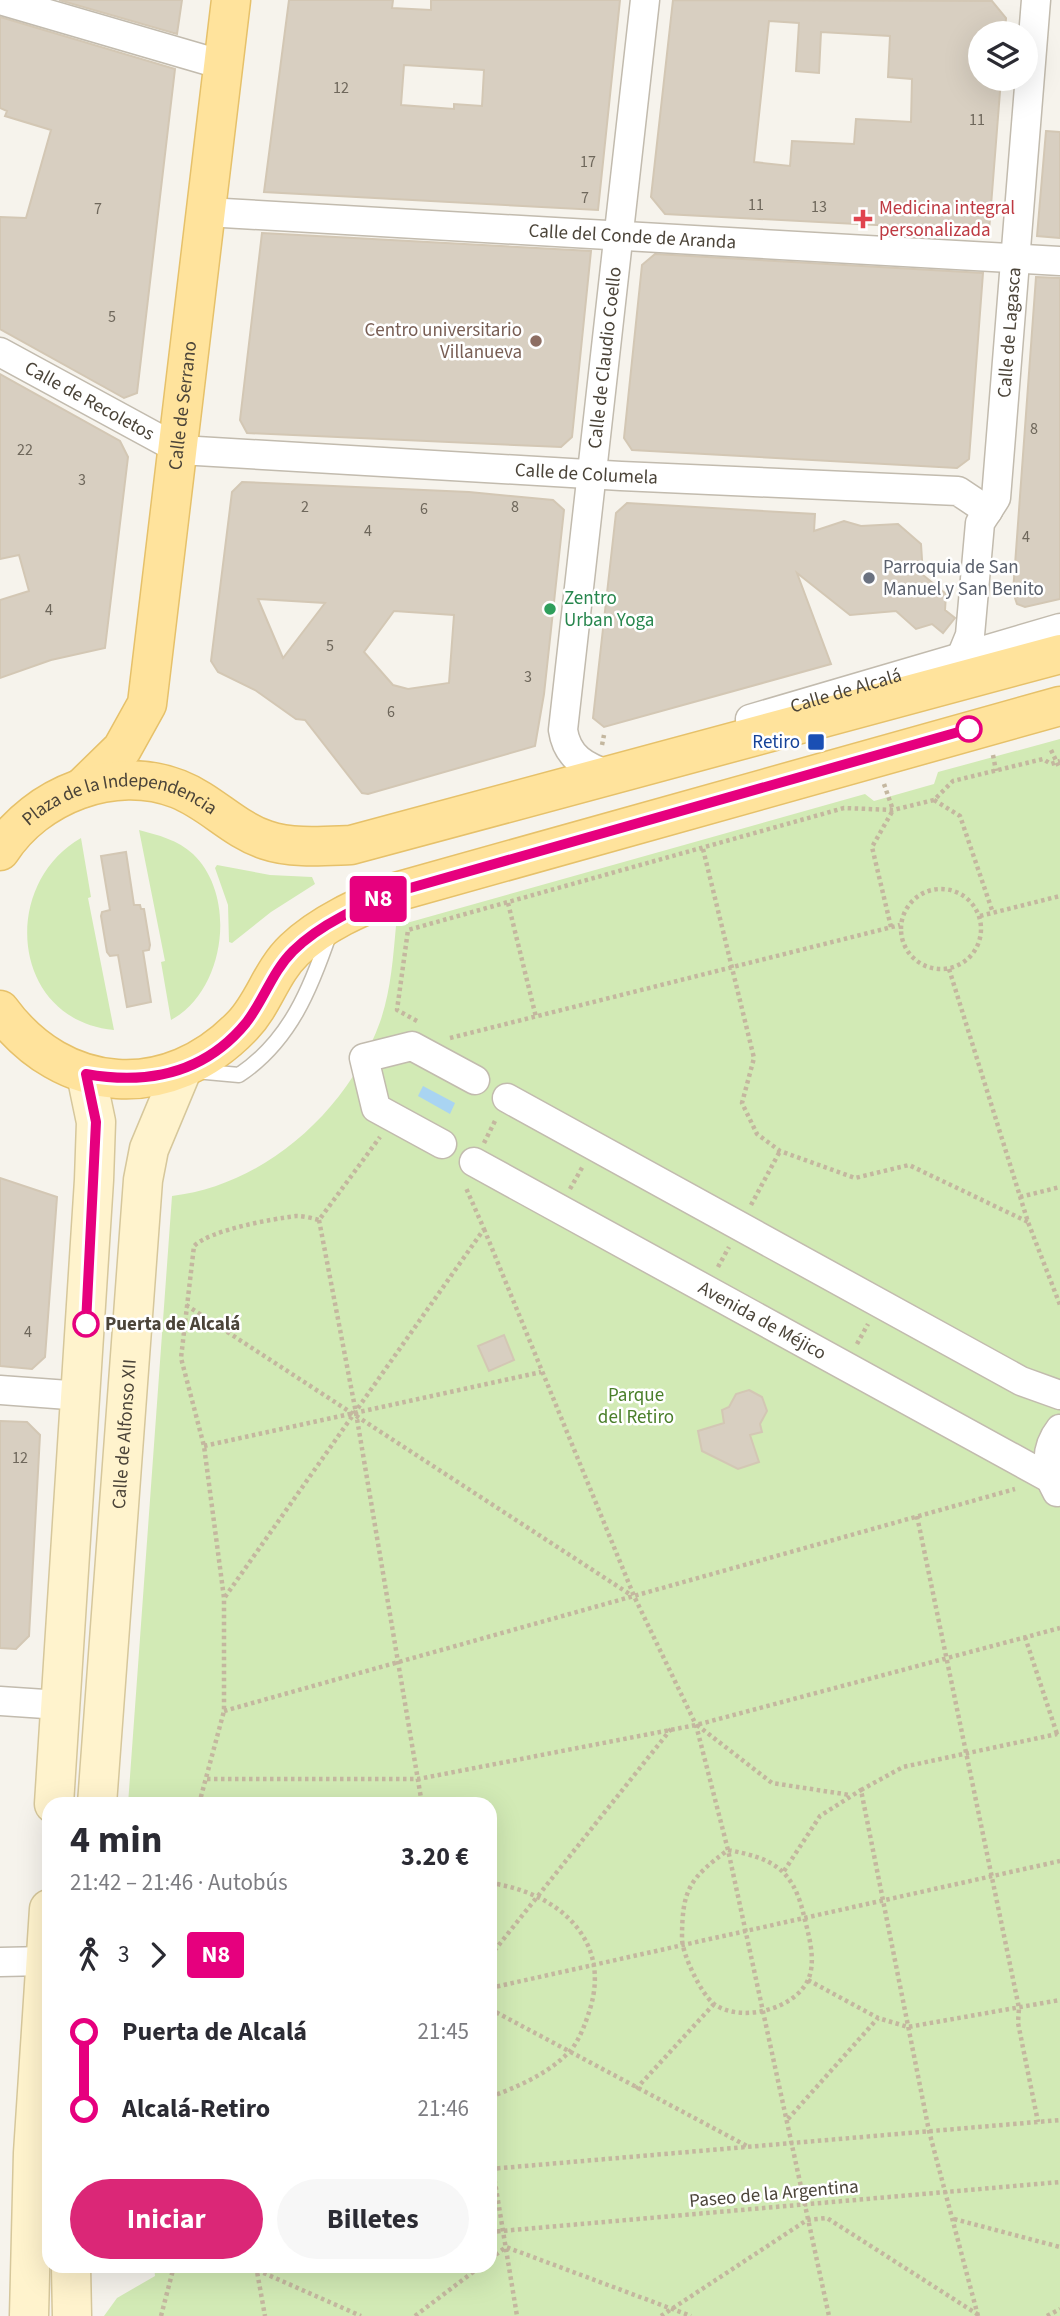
<!DOCTYPE html>
<html lang="es">
<meta charset="utf-8">
<style>
:root{--surface:#fff;--page:#f7f7f7;--text:#2b2b33;--muted:#7c7c81;--accent:#db2777}
body{margin:0;font-family:"Source Sans 3",sans-serif;background:var(--page);color:var(--text);height:100vh;display:flex;flex-direction:column;font-size:26px;white-space:nowrap}
*{box-sizing:border-box;margin:0}
p{font-size:23px;color:var(--muted)}
.icon{flex:none;width:38px;height:38px;fill:none;stroke:currentColor;stroke-width:2;stroke-linecap:round;stroke-linejoin:round}
.map{position:relative;flex:1;overflow:hidden}
.details{position:absolute;left:42px;top:1797px;width:455px;height:476px;display:flex;flex-direction:column;background:var(--surface);border-radius:21px;box-shadow:0 7px 28px #0002}
.details>*{flex:none}
.badge{padding:0 14px;border-radius:5px;font-size:24px;line-height:46px}
.tools{position:absolute;left:968px;top:21px;display:grid;gap:14px}
.tools a{display:grid;place-items:center;width:70px;height:70px;border-radius:50%;background:var(--surface);box-shadow:0 7px 28px #0002;font-size:35px}
.map>.badge{position:absolute;translate:-50% -50%;box-shadow:0 0 0 4px #fff}
.legs{display:flex;align-items:center;gap:10px;height:77px;padding:0 28px;font-size:23px}
.legs p{margin-inline-start:auto}
.overview{display:flex;align-items:center;justify-content:space-between;height:119px;padding:0 28px}
h1{font-size:38px;font-weight:700;line-height:52px}
.button{display:flex;gap:14px;margin-top:auto;padding:14px 28px}
.button a{flex:1;height:80px;border-radius:42px;background:var(--accent);color:#fff;font-size:28px;font-weight:700;line-height:80px;text-align:center}
.button a+a{background:var(--page);color:var(--text)}
ul{padding:0 28px;list-style:none}
li{display:flex;align-items:center;gap:24px;height:77px;font-size:26px}
li i{display:grid;place-items:center;width:10px;height:100%;margin:0 9px;background:currentColor}
li i::after{content:'';width:18px;height:18px;margin:-9px;border:5px solid;border-radius:50%;background:var(--surface)}
li p{margin-inline-start:auto}
li:first-child i{background:linear-gradient(#0000 50%,currentColor 0)}
li:last-child i{background:linear-gradient(currentColor 50%,#0000 0)}
.map>svg:first-child{display:block}
.green{fill:#d2eab5}
.water{fill:#a9d4f2}
.building{fill:#d8cfc1;stroke:#d3c7b4;stroke-width:2;fill-rule:evenodd}
.lines{fill:none;stroke-linecap:round;stroke-linejoin:round}
.lane-casing{stroke:#c2bbae;stroke-width:17}
.street-casing{stroke:#c2bbae;stroke-width:31}
.secondary-casing{stroke:#d6c79b;stroke-width:41}
.primary-casing{stroke:#e6c16a;stroke-width:41}
.path{stroke:#c4b79f;stroke-width:4.5;stroke-dasharray:3.5 3.5;stroke-linecap:butt}
.lane{stroke:#fff;stroke-width:14}
.street{stroke:#fff;stroke-width:28}
.secondary{stroke:#fff3cd;stroke-width:38}
.primary{stroke:#ffe39c;stroke-width:38}
.line-1-casing{stroke:#fff;stroke-width:16}
.line-1{stroke:#e6007e;stroke-width:10}
.health-dot{fill:#e0444e;stroke:#fff;stroke-width:2.5}
.education-dot{fill:#8d6e63;stroke:#fff;stroke-width:2.5}
.worship-dot{fill:#6b7280;stroke:#fff;stroke-width:2.5}
.leisure-dot{fill:#2e9e5b;stroke:#fff;stroke-width:2.5}
.stop-1-dot{fill:#fff;stroke:#e6007e;stroke-width:3.5}
.transit-dot{fill:#1a4fb4;stroke:#fff;stroke-width:2.5}
.labels{text-anchor:middle;dominant-baseline:central;stroke-width:5;stroke-linejoin:round;paint-order:stroke}
.number-label{font-size:16px;fill:#6e675b}
.health-label{font-size:19px;fill:#be3a42;stroke:#fff;text-anchor:start}
.street-label{font-size:19px;fill:#4b4439;stroke:#fff}
.education-label{font-size:19px;fill:#785e54;stroke:#fff;text-anchor:end}
.worship-label{font-size:19px;fill:#5b616d;stroke:#fff;text-anchor:start}
.leisure-label{font-size:19px;fill:#27864d;stroke:#fff;text-anchor:start}
.transit-label{font-size:19px;fill:#164399;stroke:#fff;text-anchor:end}
.stop-label{font-size:19px;font-weight:bold;fill:#4b4439;stroke:#fff;text-anchor:start}
.park-label{font-size:19px;fill:#4a7f2a;stroke:#fff}
</style>
<div class="map">
<svg width="1060" height="2316" viewBox="0 0 1060 2316">
<rect width="100%" height="100%" fill="#f6f3ec"/>
<path class="green" d="M1060,739V2316H104L117,2298L155,2276L154,2266H490V1804H128L172,1196C266,1185 349,1109 380,1022C391,991 393,958 396,926L865,794L874,801L934,784L938,772Z
M139,830C158,835 178,840 193,854C238,897 225,991 171,1020L161,962L165,961Z
M81,838L91,897L88,898L114,1030C10,1020 0,884 81,838Z
M217,865L270,875L312,877L315,884L271,912L232,943L229,942L228,905L215,868Z"/>
<path class="water" d="M423,1086L455,1103L450,1114L418,1096Z"/>
<path class="building" d="M59,0H182L177,34Z
M289,0H393L392,8L431,10V0H620L598,210L264,192ZM404,65L484,70L482,106L454,104V109L401,105Z
M673,0L992,1L1006,18L1005,33H980V79H1001L989,231L665,214L651,197ZM769,21L799,23L796,71L819,73L821,32L890,36L888,77L912,79L911,122L856,119L854,144L792,141L790,166L754,162Z
M0,17L175,69L137,393L124,398L0,329V217L26,218L51,130L5,116L7,111L0,108Z
M1046,131L1060,132V238L1037,236Z
M262,233L591,251L572,437L561,447L247,433L240,420Z
M655,254L983,273L969,459L957,468L632,450L624,438L642,265Z
M1036,277L1060,278V599L1025,607L1017,604L1013,592Z
M0,374L120,441L128,457L105,648L51,660L0,678V600L29,591L19,555L0,559Z
M242,482L469,492L553,500L564,510L544,694L535,746L368,794L362,793L305,720L296,719L255,690L218,672L211,661L232,492ZM258,599L325,603L283,658ZM394,611L454,615L449,683L408,689L393,685L364,652Z
M627,503L815,514L814,531L844,521L861,526L898,524L921,544L923,575L946,594L945,610L955,618L943,633L932,624L916,629L896,611L850,615L797,573L831,664L604,727L593,718L616,513Z
M126,852L134,905H140L141,909H144L150,945L149,950L143,951L151,1002L127,1007L118,955L110,956L107,952L101,916L102,912L110,910L101,856Z
M0,1178L57,1197L45,1357L32,1369L0,1366Z
M504,1335L514,1360L489,1371L478,1346Z
M749,1390L762,1397L767,1411L760,1424L762,1432L750,1435L759,1462L738,1469L702,1451L698,1431L724,1423L722,1410L729,1407L736,1394Z
M0,1421L27,1422L40,1435L29,1636L16,1649L0,1648Z"/>
<g class="lines">
<defs>
<path id="lane" d="M195,1071L239,1075C290,1041 311,988 330,932"/>
<g id="street">
<path d="M0,0L223,65"/>
<path id="s1" d="M206,212L1060,261"/>
<path id="s2" d="M0,352L180,450L621,476L958,491L988,511"/>
<path id="s3" d="M961,657L970,635L980,523L996,498L1036,0"/>
<path id="s4" d="M750,719L1060,628"/>
<path id="s5" d="M610,775C585,767 567,757 563,730L645,0"/>
<path d="M507,1098L1021,1381L1060,1395"/>
<path d="M442,1144L376,1108L364,1058L412,1046L475,1080"/>
<path id="s6" d="M474,1162L1051,1479"/>
<path d="M0,1390L82,1396"/>
<path d="M1057,1492C1045,1472 1045,1448 1060,1429"/>
<path d="M0,1701L60,1705"/>
<path d="M0,1962L46,1961L49,1958"/>
</g>
<g id="secondary">
<path d="M54,1804L94,1180L96,1122L86,1074"/>
<path id="s7" d="M97,1804L143,1180L149,1149L182,1070"/>
<path d="M71,2266L72,2316"/>
<path d="M29,2316L33,2153L49,1909"/>
</g>
<g id="primary">
<path id="s8" d="M82,788L122,749L147,704L231,0"/>
<path id="s9" d="M0,851C36,795 114,764 178,789C211,802 233,829 266,840C292,849 324,846 351,845L1060,654"/>
<path d="M0,1010C63,1096 169,1103 243,1025C264,1003 271,972 294,950C322,923 360,907 396,892L1060,706"/>
</g>
</defs>
<use href="#lane" class="lane-casing"/>
<use href="#street" class="street-casing"/>
<use href="#secondary" class="secondary-casing"/>
<use href="#primary" class="primary-casing"/>
<path class="path" d="M602,745L604,735
M1051,750L1060,769
M993,755L996,771
M884,784L893,810
M934,800L960,816L993,913
M703,849L754,1058L742,1103L757,1134L780,1151L855,1178L909,1165L1028,1222
M901 929a40 40 0 1 1 80 0a40 40 0 1 1-80 0Z
M508,903L536,1017
M980,916L1060,896
M891,927L872,847L893,810
M949,969L1028,1222L1060,1305
M417,1021L397,1010L408,930L844,808L893,810L934,800L953,781L1043,759L1051,764L1060,761
M450,1038L900,925
M484,1143L496,1119
M570,1189L583,1166
M1020,1197L1060,1187
M751,1205L780,1151
M319,1220L356,1413L422,1804
M484,1229L634,1596L696,1725L728,1850L829,2316
M718,1267L729,1247
M186,1305L631,1595
M857,1344L868,1324
M204,1446L541,1372
M917,1516L1019,2008L1018,2023L1038,2122
M225,1597L484,1229L466,1188
M1025,1637L1057,1734
M224,1711L1015,1489
M697,1725L772,1783L850,1795
M207,1779H418L696,1725L1060,1628
M199,1804L224,1711V1598L204,1446L181,1358L194,1246C210,1230 272,1219 296,1216C303,1216 312,1218 319,1220L380,1137
M728,1850C771,1858 792,1868 803,1912C808,1933 817,1960 808,1980C794,2010 740,2023 714,2004C701,1994 682,1954 682,1938C682,1889 690,1878 728,1850Z
M784,1871L820,1816L861,1790
M490,1883C556,1892 612,1938 590,2009C586,2022 579,2042 569,2052C548,2074 517,2087 490,2097
M490,1956L671,1729
M808,1980L878,2018L908,2027L1060,2000
M490,1988L1060,1861
M490,2009L747,2146
M636,2089L714,2004
M788,2119L878,2018
M490,2152L517,2316
M490,2169L1060,2120
M954,2219L1060,2247
M490,2232L1060,2182
M490,2259L506,2247L691,2316
M256,2266L265,2316
M257,2270L361,2316
M161,2316L174,2266
M415,2316L481,2266
M661,2316L807,2220L827,2218L977,2314
M978,2316L929,2131L861,1790L903,1767L1057,1734L1060,1737
M1047,2316L1060,2309"/>
<use href="#lane" class="lane"/>
<use href="#street" class="street"/>
<use href="#secondary" class="secondary"/>
<use href="#primary" class="primary"/>
</g>
<g class="lines">
<defs>
<path id="line-1" d="M86,1324L96,1122L86,1074C148,1085 204,1074 246,1023C264,1000 272,972 293,951C321,923 360,907 396,892L969,729"/>
</defs>
<use href="#line-1" class="line-1-casing"/>
<use href="#line-1" class="line-1"/>
</g>
<path class="health-dot" d="M859.5 208.5h7v7h7v7h-7v7h-7v-7h-7v-7h7z"/>
<circle class="education-dot" cx="536" cy="341" r="7"/>
<circle class="worship-dot" cx="869" cy="578" r="7"/>
<circle class="leisure-dot" cx="550" cy="609" r="7"/>
<g class="stop-1-dot">
<circle cx="969" cy="729" r="12"/>
<circle cx="86" cy="1324" r="12"/>
</g>
<rect class="transit-dot" x="807" y="733" width="18" height="18" rx="3.5"/>
<g class="labels">
<g class="number-label">
<text x="341" y="88">12</text>
<text x="977" y="120">11</text>
<text x="588" y="162">17</text>
<text x="585" y="198">7</text>
<text x="756" y="205">11</text>
<text x="819" y="207">13</text>
<text x="98" y="209">7</text>
<text x="112" y="317">5</text>
<text x="1034" y="429">8</text>
<text x="25" y="450">22</text>
<text x="82" y="480">3</text>
<text x="305" y="507">2</text>
<text x="515" y="507">8</text>
<text x="424" y="509">6</text>
<text x="368" y="531">4</text>
<text x="1026" y="537">4</text>
<text x="49" y="610">4</text>
<text x="330" y="646">5</text>
<text x="528" y="677">3</text>
<text x="391" y="712">6</text>
<text x="28" y="1332">4</text>
<text x="20" y="1458">12</text>
</g>
<g class="health-label">
<text x="879" y="208">Medicina integral<tspan x="879" dy="22">personalizada</tspan></text>
</g>
<g class="street-label">
<text stroke="none"><textPath href="#s1" startOffset="427">Calle del Conde de Aranda</textPath></text>
<text stroke="none"><textPath href="#s3" startOffset="332">Calle de Lagasca</textPath></text>
<text stroke="none"><textPath href="#s5" startOffset="444">Calle de Claudio Coello</textPath></text>
<text stroke="none"><textPath href="#s2" startOffset="102">Calle de Recoletos</textPath></text>
<text stroke="none"><textPath href="#s8" startOffset="408">Calle de Serrano</textPath></text>
<text stroke="none"><textPath href="#s2" startOffset="612">Calle de Columela</textPath></text>
<text stroke="none"><textPath href="#s4" startOffset="100">Calle de Alcalá</textPath></text>
<text stroke="none"><textPath href="#s9" startOffset="142">Plaza de la Independencia</textPath></text>
<text stroke="none"><textPath href="#s6" startOffset="329">Avenida de Méjico</textPath></text>
<text stroke="none"><textPath href="#s7" startOffset="371">Calle de Alfonso XII</textPath></text>
<text transform="translate(774 2194) rotate(-5)">Paseo de la Argentina</text>
</g>
<g class="education-label">
<text x="522" y="330">Centro universitario<tspan x="522" dy="22">Villanueva</tspan></text>
</g>
<g class="worship-label">
<text x="883" y="567">Parroquia de San<tspan x="883" dy="22">Manuel y San Benito</tspan></text>
</g>
<g class="leisure-label">
<text x="564" y="598">Zentro<tspan x="564" dy="22">Urban Yoga</tspan></text>
</g>
<g class="transit-label">
<text x="800" y="742">Retiro</text>
</g>
<g class="stop-label">
<text x="105" y="1324">Puerta de Alcalá</text>
</g>
<g class="park-label">
<text x="636" y="1395">Parque<tspan x="636" dy="22">del Retiro</tspan></text>
</g>
</g>
</svg>
<div class="tools">
<a><svg class="icon" aria-label="layers" viewBox="0 0 24 24"><path d="M12 4l9 5-9 5-9-5zM3 14l9 5 9-5"/></svg></a>
</div>
<b class="badge" style="left:378px;top:899px;background:#e6007e;color:#fff">N8</b>
<section class="details">
<div class="overview"><div><h1>4 min</h1><p>21:42 – 21:46 · Autobús</p></div><b>3.20 €</b></div>
<div class="legs"><svg class="icon" aria-label="walk" viewBox="0 0 24 24"><circle cx="13" cy="4" r="2"/><path d="M13 8l-2 6 4 7M11 14l-3 7M7 12l3-4h3l4 4"/></svg>3<svg class="icon" aria-label="forward" viewBox="0 0 24 24"><path d="M9 5l7 7-7 7"/></svg><b class="badge" style="background:#e6007e;color:#fff">N8</b></div>
<ul>
<li><i style="color:#e6007e"></i><b>Puerta de Alcalá</b><p>21:45</p></li>
<li><i style="color:#e6007e"></i><b>Alcalá-Retiro</b><p>21:46</p></li>
</ul>
<div class="button"><a>Iniciar</a><a>Billetes</a></div>
</section>
</div>
